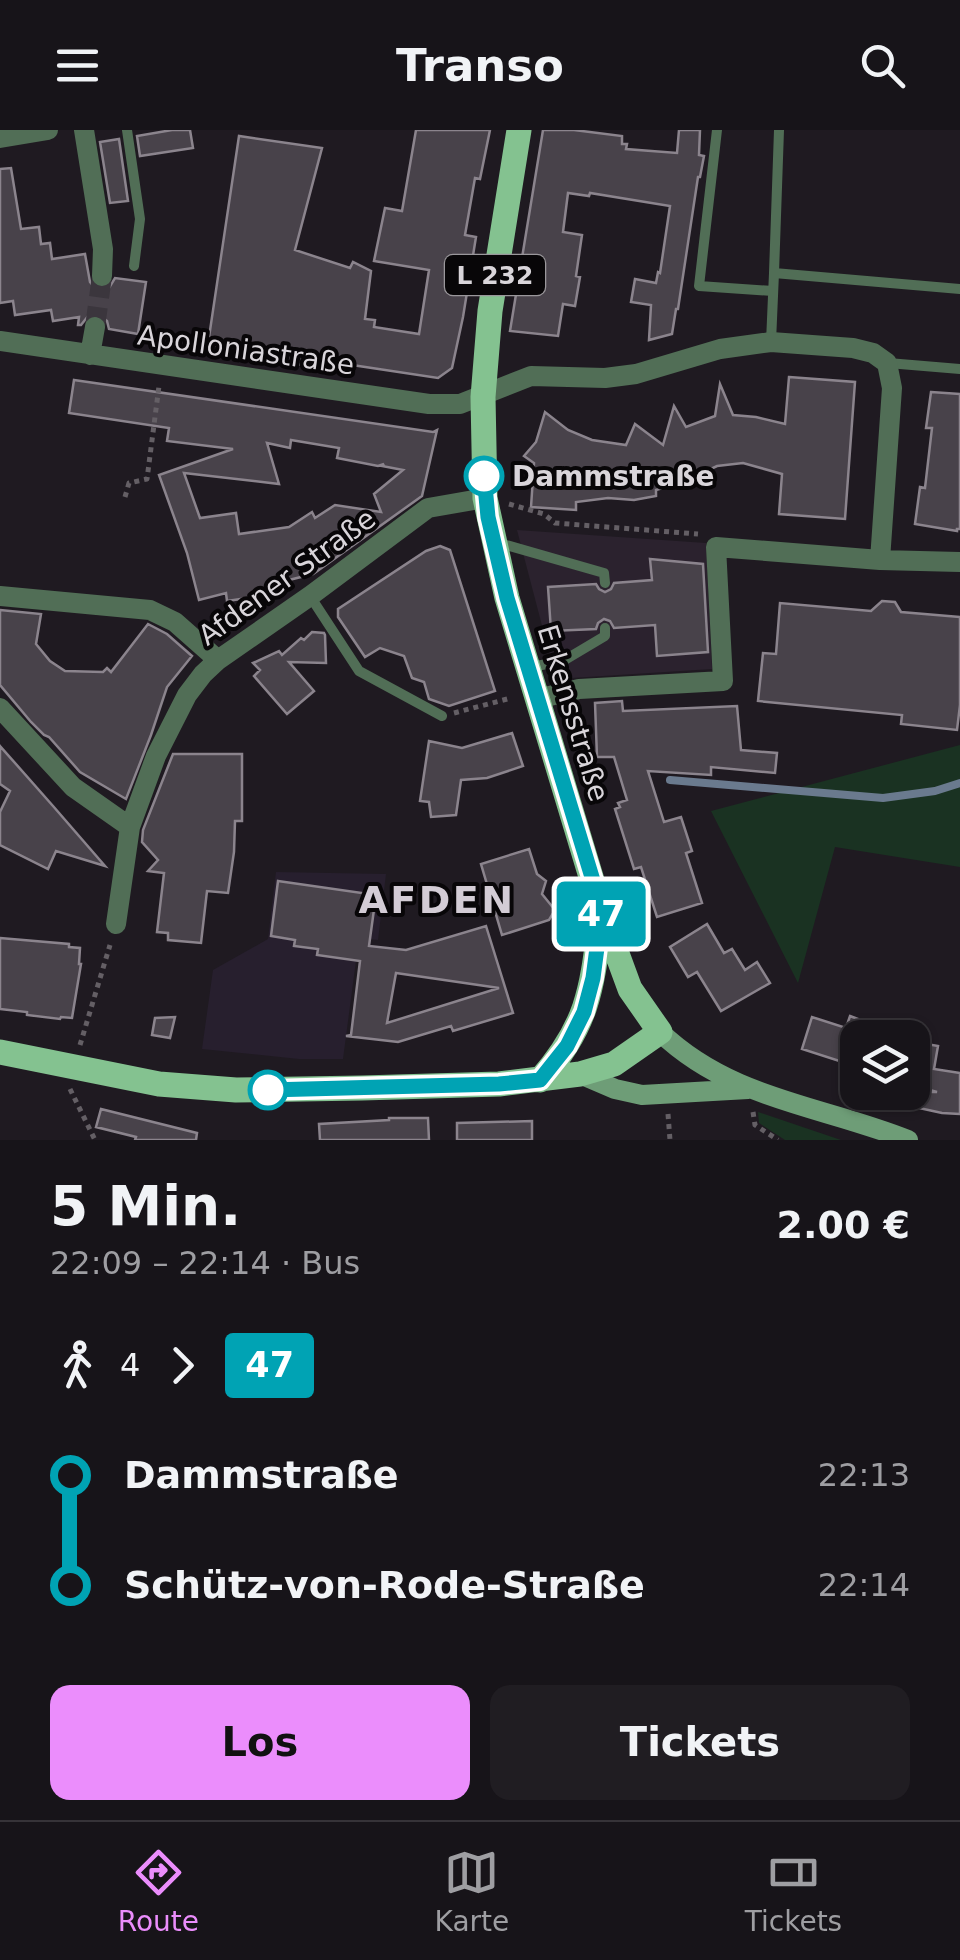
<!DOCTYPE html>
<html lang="de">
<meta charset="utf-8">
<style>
:root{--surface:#171419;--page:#201d22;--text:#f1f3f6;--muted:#9e9ea2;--line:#363338;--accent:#eb8dfc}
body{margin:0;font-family:"DejaVu Sans",sans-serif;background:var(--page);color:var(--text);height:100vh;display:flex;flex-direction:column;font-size:38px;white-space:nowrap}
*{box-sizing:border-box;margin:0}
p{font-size:32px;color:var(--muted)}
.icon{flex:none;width:55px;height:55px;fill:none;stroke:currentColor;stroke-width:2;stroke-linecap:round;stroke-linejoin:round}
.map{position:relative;height:1010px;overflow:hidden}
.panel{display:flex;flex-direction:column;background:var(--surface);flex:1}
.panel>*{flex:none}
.badge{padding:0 20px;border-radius:8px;font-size:35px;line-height:65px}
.buttons{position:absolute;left:840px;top:890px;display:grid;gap:20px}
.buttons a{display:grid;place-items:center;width:90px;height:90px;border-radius:20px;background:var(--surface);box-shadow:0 2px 8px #0004,0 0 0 2px var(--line);font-size:50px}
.map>.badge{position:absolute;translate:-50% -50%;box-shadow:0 0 0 5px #fff}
.legs{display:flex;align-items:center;gap:15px;height:110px;padding:0 50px;font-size:32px}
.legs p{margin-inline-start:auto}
.overview{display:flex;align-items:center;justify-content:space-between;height:170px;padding:0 50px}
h1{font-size:55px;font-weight:700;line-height:75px}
.button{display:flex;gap:20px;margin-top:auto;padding:20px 50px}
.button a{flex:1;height:115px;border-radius:20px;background:var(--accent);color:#111;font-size:40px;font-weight:700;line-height:115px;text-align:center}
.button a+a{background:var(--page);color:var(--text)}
ul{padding:0 50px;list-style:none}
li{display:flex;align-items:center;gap:35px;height:110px;font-size:38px}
li i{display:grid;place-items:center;width:15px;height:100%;margin:0 12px;background:currentColor}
li i::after{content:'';width:25px;height:25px;margin:-12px;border:8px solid;border-radius:50%;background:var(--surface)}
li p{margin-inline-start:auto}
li:first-child i{background:linear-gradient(#0000 50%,currentColor 0)}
li:last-child i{background:linear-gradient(currentColor 50%,#0000 0)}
header{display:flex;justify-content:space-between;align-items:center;height:130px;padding:0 50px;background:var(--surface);font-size:45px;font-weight:700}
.tabs{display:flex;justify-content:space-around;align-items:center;height:140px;border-top:2px solid var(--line);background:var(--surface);font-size:28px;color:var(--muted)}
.tabs a{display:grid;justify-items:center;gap:5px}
.tabs .on{color:var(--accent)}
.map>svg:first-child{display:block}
.built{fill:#2b222e}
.education{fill:#271f2e}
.green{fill:#1a3222}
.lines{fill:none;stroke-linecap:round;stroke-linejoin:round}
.stream{stroke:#6a7a8e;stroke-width:8}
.building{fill:#48424a;stroke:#8b848d;stroke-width:2.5;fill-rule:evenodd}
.street-tunnel{stroke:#3b363d;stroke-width:20;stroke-dasharray:20 10;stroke-linecap:butt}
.path{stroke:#645f65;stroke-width:5;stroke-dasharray:5 5;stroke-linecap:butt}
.lane{stroke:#516e56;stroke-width:10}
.street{stroke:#516e56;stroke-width:20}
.secondary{stroke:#6e9d77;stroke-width:20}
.primary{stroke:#84c290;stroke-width:25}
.line-1-casing{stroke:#fff;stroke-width:22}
.line-1{stroke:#00a3b4;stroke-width:15}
.stop-1-dot{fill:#fff;stroke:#00a3b4;stroke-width:5}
.labels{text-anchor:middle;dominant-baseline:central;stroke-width:8;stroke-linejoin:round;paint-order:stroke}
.shield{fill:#080608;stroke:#9a979b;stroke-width:2.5}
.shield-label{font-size:25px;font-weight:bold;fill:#d9d5da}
.street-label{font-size:28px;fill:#d9d5da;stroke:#080608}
.stop-label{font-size:28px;font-weight:bold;fill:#d9d5da;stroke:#080608;text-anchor:start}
.district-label{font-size:38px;font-weight:bold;letter-spacing:2.5px;fill:#d3ccd5;stroke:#080608}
</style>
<header><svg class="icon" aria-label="menu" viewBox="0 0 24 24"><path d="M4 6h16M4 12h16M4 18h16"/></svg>Transo<svg class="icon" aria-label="search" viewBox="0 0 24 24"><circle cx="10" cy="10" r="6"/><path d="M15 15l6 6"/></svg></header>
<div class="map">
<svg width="960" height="1010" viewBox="0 0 960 1010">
<rect width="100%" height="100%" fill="#1f1a21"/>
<path class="built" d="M517,400L706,413L712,539L556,549Z"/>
<path class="education" d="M276,742L386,744L378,810L359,808L343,929H299L202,919L213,840L268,809Z"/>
<path class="green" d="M960,615V737L835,717L798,853L711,681Z
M758,982L841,1010H843H785L759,993Z"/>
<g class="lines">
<path class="stream" d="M670,650L883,668L935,661L960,653"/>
</g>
<path class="building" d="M172,0H190L193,18L140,26L137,6Z
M416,0H490L480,49L475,48L465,105L476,107L463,187L452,238L438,248L312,229L311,236L280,232L281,225L208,214L239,6L322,18L295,120L350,138L353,132L371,141L365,189L375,190L374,197L419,204L429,140L374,131L385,78L402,81Z
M543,0H574L622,6V14H627L626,19L677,23L679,0H700L699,25L704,26L700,47H698L678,179H676L672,204L649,210L651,175L631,172L635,149L656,153L658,142L660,143L670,76L590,63L589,66L568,63L563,102L582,105L576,146L580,147L575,176L563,174L558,206L510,201Z
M119,9L128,71L110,73L100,12Z
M11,38L21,99L39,97L41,114L50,113L52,129L85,124L90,152L94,157L101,160L109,158L115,148L146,152L138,204L109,199L107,191L98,184L89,185L81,195H78L79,187L53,191L51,180L15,185L13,171L0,173V39Z
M789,247L855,252L845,389L779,384L782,344L743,333L717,336L686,351L656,360V366L634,370L608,368L576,372V380L531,377L534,333L524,326L536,312L545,282L568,300L592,310L626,315L635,294L663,315L674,276L686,297L715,286L720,254L733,285L756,287L785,294Z
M74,250L433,302L437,300L422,366L313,444L289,450L290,456L273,458L274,464L227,471L226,463L199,470L187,423L159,345L233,319L167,311L169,298L69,283ZM291,310L339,318L337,328L378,336L384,334L382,336L403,340L374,364L381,382L335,375L315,388L312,382L289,397L239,404L236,383L200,388L184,343L279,354L267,313L290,318Z
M931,262L960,264V399H957V401L915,394L920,357L925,358L932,298H926Z
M440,416L450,420L495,561L449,576L429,569L424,552L412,548L404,526L380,518L365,527L338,487V479L426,421Z
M650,429L703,434L708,522L657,526L655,495L614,498L610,491L604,489L598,493L596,499L551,501L548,457L596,454L599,459L605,462L611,459L614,453L652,450Z
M882,471L895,472L901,482L960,487V575L957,600L901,594L902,585L758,571L763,523L776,524L780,473L871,481Z
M0,480L41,484L36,514L50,531L65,541L103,542L107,538L111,542L148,494L167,504L192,526L167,557L151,605L126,669L80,642L49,607L44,605L31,592L0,555Z
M312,502L324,503L325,505L326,533L289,532L314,561L287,584L254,546L260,540L253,533L279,521L282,525L301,508L304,510Z
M622,571L623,581L737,576L741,620L777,623L775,643L711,637V645L648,641L664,692L681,687L692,721L686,723L702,773L657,787L641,737L634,739L615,679L620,677L618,673L627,670L614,627H597L595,573Z
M512,603L523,636L487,648L461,650L456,685L431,687L429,672L420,671L429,611L462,618Z
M0,616L53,676L105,736L56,721L48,739L0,715V682L10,661L0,654Z
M173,624H242V691H235L234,722L228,763L207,761L201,813L168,810V803L157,802L164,743L148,741L158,730L142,712L143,700Z
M529,719L537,744L546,751L542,764L555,780L549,790L502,805L481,734Z
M278,751L376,765L369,816L406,820L486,796L513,883L453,901L451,896L398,912L346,906L351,905L360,831L317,825L318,819L294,816L295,810L271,806ZM396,843L499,858L387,893Z
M707,794L724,823L732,819L745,840L757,832L770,853L721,881L697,842L688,847L670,817Z
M0,808L69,814V817L80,818L79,834H81L72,888L61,887L60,889L27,885V882L0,879Z
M850,886L901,905V908H858V937L802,919L812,887L846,898Z
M175,887L170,908L152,905L155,888Z
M915,912L938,916L934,939L960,943V984L942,983L887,971L888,962H937L912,955V927Z
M101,979L197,1003L196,1010H135L136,1007L96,997Z
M389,988H428L429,1010H320L319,994L389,990Z
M532,991V1010H457V993Z"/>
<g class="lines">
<path class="street-tunnel" d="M95,197L102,146"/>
<path class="path" d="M125,367L129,353L147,349L159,256
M509,374L544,384L555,393L698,404
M454,583L511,568
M80,915L110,815
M70,959L95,1010
M753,982L755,995L778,1010
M668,984L670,1010"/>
<path class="lane" d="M127,0L140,89L134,136
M717,0L699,156L773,161
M774,143L779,0
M771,212L774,143L960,159
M888,233L960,239
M499,413L604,443L605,453
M310,466L359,541L442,586
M531,537L563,531L605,506V498"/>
<path class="street" d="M84,0L103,119L102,146
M0,8L48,0
M0,211L429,274H460L531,246L605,248L636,244L720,219L771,212L853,218L873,223L887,233L892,258L880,430
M90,225L95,197
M0,466L150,480L175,492L218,530
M537,569L579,559L723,551L716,417L880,430L960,432
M0,578L73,657L130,697
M116,794L130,697L156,626L187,565L203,544L218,530L310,466L428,378L485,368"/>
<path class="secondary" d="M660,902C731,970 821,975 908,1010
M580,944L615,959L642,965L748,959"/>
<path class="primary" d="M0,922L159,954L236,960L362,958L499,954L580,944L614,934L660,902L630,859L601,780L507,468L485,368L483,267L490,181L519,0
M540,950C590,893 592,857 601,785"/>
</g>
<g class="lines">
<defs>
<path id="line-1" d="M268,960L499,954L540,950L567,916L584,882L593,848L602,780L507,468L488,387L484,346"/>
</defs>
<use href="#line-1" class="line-1-casing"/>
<use href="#line-1" class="line-1"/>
</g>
<g class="stop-1-dot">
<circle cx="484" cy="346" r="18"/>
<circle cx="268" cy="960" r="18"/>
</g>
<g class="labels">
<rect class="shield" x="445" y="125" width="100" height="40" rx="8"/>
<g class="shield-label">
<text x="495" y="145">L 232</text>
</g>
<g class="street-label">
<text transform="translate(246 220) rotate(8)">Apolloniastraße</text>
<text transform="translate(287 447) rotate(-36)">Afdener Straße</text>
<text transform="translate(573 583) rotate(73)">Erkensstraße</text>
</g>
<g class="stop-label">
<text x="512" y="346">Dammstraße</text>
</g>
<g class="district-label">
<text x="437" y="770">AFDEN</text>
</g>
</g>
</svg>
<div class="buttons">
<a><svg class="icon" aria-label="layers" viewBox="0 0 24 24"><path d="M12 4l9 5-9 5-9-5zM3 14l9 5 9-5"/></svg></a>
</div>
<b class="badge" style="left:601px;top:784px;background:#00a3b4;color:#fff">47</b>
</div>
<section class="panel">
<div class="overview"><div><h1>5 Min.</h1><p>22:09 – 22:14 · Bus</p></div><b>2.00 €</b></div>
<div class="legs"><svg class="icon" aria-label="walk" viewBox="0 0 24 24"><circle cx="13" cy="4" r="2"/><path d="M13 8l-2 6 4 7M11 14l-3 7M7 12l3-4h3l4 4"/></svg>4<svg class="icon" aria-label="forward" viewBox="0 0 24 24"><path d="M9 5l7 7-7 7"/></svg><b class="badge" style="background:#00a3b4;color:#fff">47</b></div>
<ul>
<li><i style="color:#00a3b4"></i><b>Dammstraße</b><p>22:13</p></li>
<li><i style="color:#00a3b4"></i><b>Schütz-von-Rode-Straße</b><p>22:14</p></li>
</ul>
<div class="button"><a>Los</a><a>Tickets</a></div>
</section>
<nav class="tabs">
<a class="on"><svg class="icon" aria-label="directions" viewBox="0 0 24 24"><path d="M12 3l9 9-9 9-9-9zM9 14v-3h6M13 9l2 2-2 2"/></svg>Route</a>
<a><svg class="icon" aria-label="map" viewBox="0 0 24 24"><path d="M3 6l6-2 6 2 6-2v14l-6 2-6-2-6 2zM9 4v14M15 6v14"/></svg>Karte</a>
<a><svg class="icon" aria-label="tickets" viewBox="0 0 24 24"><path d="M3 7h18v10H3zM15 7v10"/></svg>Tickets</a>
</nav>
